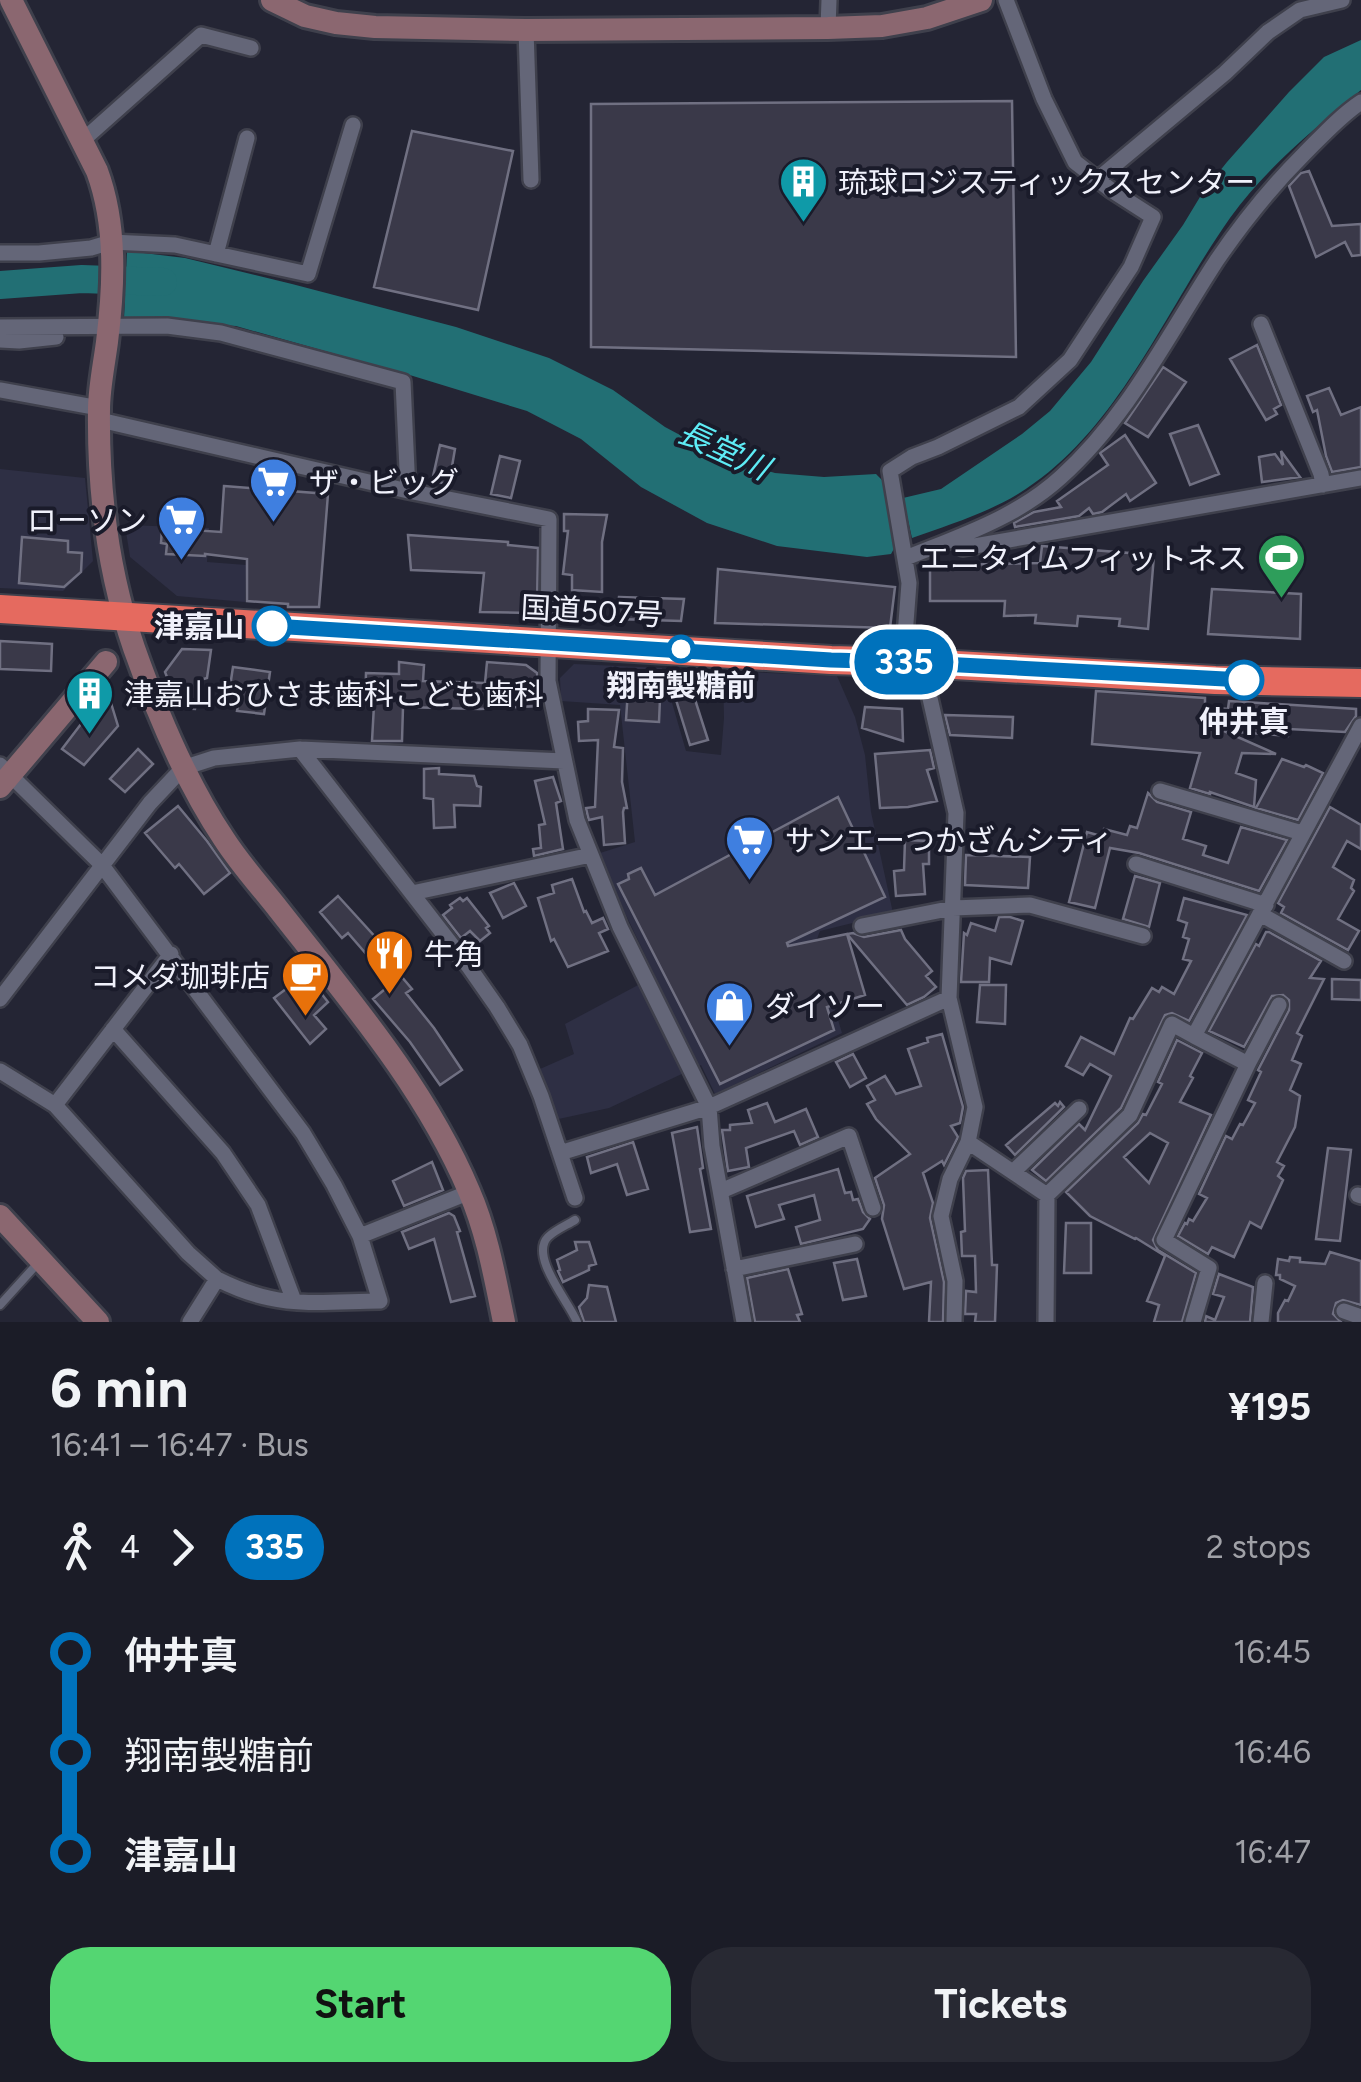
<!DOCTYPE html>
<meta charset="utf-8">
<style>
:root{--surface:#1b1c27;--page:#282933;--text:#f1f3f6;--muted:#a0a1a7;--accent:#54d672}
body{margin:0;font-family:Figtree,"Noto Sans JP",sans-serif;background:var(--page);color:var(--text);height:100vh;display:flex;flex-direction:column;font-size:38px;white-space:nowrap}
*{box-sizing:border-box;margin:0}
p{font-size:32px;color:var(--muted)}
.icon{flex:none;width:55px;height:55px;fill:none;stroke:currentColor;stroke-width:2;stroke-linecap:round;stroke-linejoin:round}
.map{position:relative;height:1322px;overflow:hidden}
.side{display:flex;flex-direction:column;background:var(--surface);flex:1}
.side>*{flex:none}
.badge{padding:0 20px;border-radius:32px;font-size:35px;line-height:65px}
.map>.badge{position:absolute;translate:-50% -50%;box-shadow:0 0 0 5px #fff}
.legs{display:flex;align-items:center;gap:15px;height:110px;padding:0 50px;font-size:32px}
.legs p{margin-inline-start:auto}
.head{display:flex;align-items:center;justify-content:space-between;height:170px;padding:0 50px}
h1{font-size:55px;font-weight:700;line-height:75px}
.cta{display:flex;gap:20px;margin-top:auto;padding:20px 50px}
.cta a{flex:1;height:115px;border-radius:40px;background:var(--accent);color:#111;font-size:40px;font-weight:700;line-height:115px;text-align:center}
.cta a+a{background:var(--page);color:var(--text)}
ul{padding:0 50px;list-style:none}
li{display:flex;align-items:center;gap:35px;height:100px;font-size:38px}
li i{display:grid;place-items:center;width:15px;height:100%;margin:0 12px;background:currentColor}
li i::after{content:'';width:25px;height:25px;margin:-12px;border:8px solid;border-radius:50%;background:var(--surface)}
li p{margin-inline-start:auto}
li:first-child i{background:linear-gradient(#0000 50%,currentColor 0)}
li:last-child i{background:linear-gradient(currentColor 50%,#0000 0)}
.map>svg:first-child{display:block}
.built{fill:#2e2f44}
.water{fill:#226f74}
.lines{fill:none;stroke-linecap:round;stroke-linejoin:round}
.river{stroke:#226f74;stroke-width:28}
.building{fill:#3a3949;stroke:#707082;stroke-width:2.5;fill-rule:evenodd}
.lane-casing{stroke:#3f404c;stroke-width:12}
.street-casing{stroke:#3f404c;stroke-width:20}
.secondary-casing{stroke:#3f404c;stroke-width:28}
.highway-casing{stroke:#3f404c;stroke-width:32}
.lane{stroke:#646678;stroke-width:8}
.street{stroke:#646678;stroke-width:15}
.secondary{stroke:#8b6770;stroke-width:22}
.highway{stroke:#e56a5f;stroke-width:28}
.line-1-casing{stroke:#fff;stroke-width:22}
.line-1{stroke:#0072bc;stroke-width:15}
.stop-1-dot{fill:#fff;stroke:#0072bc;stroke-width:5}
.labels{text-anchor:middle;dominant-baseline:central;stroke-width:8;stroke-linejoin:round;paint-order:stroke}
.poi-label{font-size:30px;fill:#f0f1fb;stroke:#1a1b2a;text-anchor:start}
.street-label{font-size:30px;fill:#f0f1fb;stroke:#1a1b2a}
.stop-label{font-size:30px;font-weight:bold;fill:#f0f1fb;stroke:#1a1b2a}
.water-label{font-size:32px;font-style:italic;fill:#5eecf6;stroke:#1a1b2a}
</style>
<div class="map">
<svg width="1361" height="1322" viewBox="0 0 1361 1322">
<rect width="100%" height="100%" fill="#242534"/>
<path class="built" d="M0,469L85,478L93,561L63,591L0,588Z
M125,525L209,528L207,562L246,565L245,602L177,596L130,557Z
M574,664L662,668L686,751L721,755L724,718L723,671L837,676L855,717L865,755L871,812L893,913L820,931L815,944L842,1033L715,1094L701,1065L609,1108L554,1120L540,1069L574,1054L565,1024L655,976L625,913L600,853L635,842L620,705L561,701L560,678Z"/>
<path class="water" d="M1361,40V90C1314,129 1266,168 1230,218C1165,310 1117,434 1018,494C985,514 948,525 912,538L903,498L941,489L1022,434L1050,411L1091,362L1143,281L1183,225L1203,192L1227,162L1289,92L1324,57Z
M127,251L185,258L292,284L456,327L549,358L613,390L665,427L725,459L775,473L824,477L876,474L883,481L896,545L891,554L867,557L777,546L707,523L641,487L581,439L527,411L413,376L236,326L124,319Z"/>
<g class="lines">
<path class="river" d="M0,285L82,279L163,282"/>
</g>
<path class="building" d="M1012,101L1016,357L591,347V104Z
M412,131L513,151L478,310L374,287Z
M1309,171L1332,226L1361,224V255L1352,256L1345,242L1316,257L1289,186L1301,173Z
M1257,345L1281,405L1274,409L1277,414L1266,420L1230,359Z
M1163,367L1186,382L1148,437L1125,423Z
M1329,388L1341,415L1361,407V467L1332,472L1326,456L1317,410L1313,412L1307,396Z
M1198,425L1219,474L1190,485L1170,434Z
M1125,435L1156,483L1130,501L1126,494L1102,512L1093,514L1089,508L1079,516L1015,527L1014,523L1034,512L1061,507L1057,501L1108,465L1100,453Z
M440,445L455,449L449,484L432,481Z
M1281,451L1300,477L1262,482L1259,457L1275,454L1283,465Z
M500,456L520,461L511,498L491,494Z
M224,486L328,494L319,607H288V604L247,601V559L205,554V556L166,554L167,544L161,543L162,528L221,532Z
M564,514L607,515L602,542V592L572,590V575L563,574L568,531H564Z
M408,535L508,542V545L538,548L537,604H531V613L480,612L484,573L411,570Z
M22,537L68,541V552L82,553L81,572L64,587L19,583Z
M1042,546L1154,555L1148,629L1119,626L1120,619L1078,616L1077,626L1035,623L1036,615L1004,616L1005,601H930V563H953L952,565L1040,563Z
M718,569L895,587L890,628L715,623Z
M1212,589L1301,594L1300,639L1208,634Z
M619,597L684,599L681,621L617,619Z
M0,641L52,644L51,671L0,669Z
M182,649L211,650L207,678L200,680L199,704H196L195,709L179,708L165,672Z
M399,662L424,665L423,681L485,683L487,662L526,665L537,673L539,706L480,709L403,707L402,741H372L374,705L365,704L366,673L399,674Z
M233,667L270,672L264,714L237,711L240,694L229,693Z
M629,674L661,676L659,722L626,720Z
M690,684L708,740L690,745L673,690Z
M107,690L118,726L84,765L62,749Z
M1096,691L1205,698V707L1228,709L1229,701L1356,709V716L1345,732L1289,729L1288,736L1224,731L1276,754L1242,753L1236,773L1256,780L1254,807L1210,792V794L1190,788L1200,753L1092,744Z
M865,707L902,709L903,741L862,728Z
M588,709L619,710L614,747L623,748L622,782L627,808H624L623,812L625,843L604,845L602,817L589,820L588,817L586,808L595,807L598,740L579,741L578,722L588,721Z
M945,715L1013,717L1012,738L950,735Z
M138,749L153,764L125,792L110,779Z
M930,750L934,768L927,770L937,801L908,807L880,808L875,754Z
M1282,759L1304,767L1306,765L1323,773L1298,820L1256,808Z
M439,768V774L474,776L477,786L481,787L480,806L454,805L455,827L434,828L433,799L424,798V769Z
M553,777L561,801L556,803L563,849L534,856L533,849L541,848L539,825L545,824L535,781Z
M1148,793L1157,802L1191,812L1183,839L1206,846L1203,855L1228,863L1241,827L1287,840L1259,891L1139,853L1110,848L1095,908L1069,902L1087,832L1101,836L1104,829L1127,835L1130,826L1137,828Z
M838,797L885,897L787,943L788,946L847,934L865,995L827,1007L834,1030L720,1084L618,884L629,879L628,874L641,868L655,895Z
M178,806L207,841L230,873L204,894L179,864L175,868L145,833Z
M1330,807L1361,825V849L1347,841L1333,867L1354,880L1351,888L1354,891L1338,919L1359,931L1348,950L1281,913L1284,907L1278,903Z
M905,840L929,841V864H923L925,894L896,896L894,871L904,870Z
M966,855L1030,857L1028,888L965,885Z
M1135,876L1160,883L1149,927L1123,919Z
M572,879L584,912L586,911L592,923L603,918L608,929L599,933L608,951L568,967L554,939L551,941L538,898L554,893L552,885Z
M514,883L526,906L503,918L490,893Z
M338,896L388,951L374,963L348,933L342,938L320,912Z
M460,898L463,901L467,898L489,926L486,928L490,933L480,941L470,931L461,938L443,915L452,908L450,905Z
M1184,898L1247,915L1189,1021L1172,1013L1165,1015L1121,1108L1046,1181L1032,1170L1079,1124L1085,1130L1111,1076L1090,1064L1083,1075L1066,1066L1081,1037L1114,1054L1130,1018L1133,1019L1152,988L1159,992L1162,987L1174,994L1191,961L1183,959L1189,939L1183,937L1187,923L1178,920Z
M999,917H1010L1023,921L1011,964L990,958L989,982H961L964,933L967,935L971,923L995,931Z
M901,930L905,939L932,971L926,976L936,987L924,997L907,1005L847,934L853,933L864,937Z
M1266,932H1269L1321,961L1310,978L1324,979L1297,1033L1302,1036L1292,1060L1301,1064L1290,1090L1300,1096L1295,1127L1277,1162L1284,1166L1278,1176L1283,1180L1261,1228L1250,1222L1234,1257L1212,1247L1208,1254L1178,1236L1185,1223L1187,1224L1189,1219L1193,1221L1207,1198L1199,1194L1226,1136L1232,1139L1240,1124L1243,1125L1255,1103L1248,1100L1261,1072L1258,1070L1289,1010V1000L1283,995L1272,996L1244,1047L1209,1031L1256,944L1259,946Z
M306,974L328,1002L314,1015L326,1029L310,1044L274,998Z
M401,976L412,989L406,993L434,1028L462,1070L440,1085L410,1042L373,999Z
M1332,979L1361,980V1000L1332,999Z
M980,985H1006L1005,1024L977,1022Z
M942,1034L963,1107L960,1123L951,1126L958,1137L944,1165L942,1161L923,1173L933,1203L930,1218L944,1282L943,1322H929L931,1282L904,1289L882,1219L884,1205L875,1178L910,1154L876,1119L867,1104L875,1100L867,1086L885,1076L896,1094L921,1086L908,1049L928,1042L927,1038Z
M1177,1040L1202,1053L1190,1076L1193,1078L1180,1102L1211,1115L1153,1240L1158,1250L1196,1273L1182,1322H1154L1159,1305L1147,1301L1165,1256L1136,1238L1135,1239L1090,1216L1066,1192L1138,1123L1143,1114L1146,1115L1162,1084L1158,1082ZM1150,1133L1168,1143L1149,1183L1124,1157Z
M853,1054L866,1078L850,1087L836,1062Z
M1060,1102L1064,1107L1015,1155L1006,1145L1055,1103L1058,1106Z
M767,1103L775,1122L806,1109L818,1137L800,1145L794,1131L746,1148L749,1167L728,1171L722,1130H730V1125L752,1123L748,1110Z
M697,1127L703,1168L700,1169L711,1229L690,1232L672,1133Z
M633,1142L648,1189L627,1195L617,1164L591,1173L587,1157Z
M1328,1148L1351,1150L1340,1241L1316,1239Z
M432,1162L443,1190L404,1206L393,1181Z
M838,1169L845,1193L851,1192L853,1200L858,1199L863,1212L870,1219L863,1229L801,1244L796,1227L820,1220L814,1195L779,1205L784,1219L756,1227L747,1196Z
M988,1170L992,1265H997L995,1322H975L976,1314H965L966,1291L976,1292L975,1256H962L961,1232L965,1231L963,1178L966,1171Z
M449,1213L454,1216L460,1231L457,1232L475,1296L451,1302L434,1239L409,1249L402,1232Z
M1066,1223H1091V1273H1064Z
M575,1242H589L596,1264L589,1266V1270L563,1282L558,1271L560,1270L557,1260L577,1250Z
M1330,1252L1361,1261V1305L1343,1300L1336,1303L1333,1314L1341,1322H1278V1313L1285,1300L1288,1301L1295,1286L1280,1279V1275H1276L1278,1259L1289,1261L1290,1257L1300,1258V1262L1325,1264Z
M857,1259L866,1296L843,1300L834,1263Z
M788,1269L802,1314L797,1315L800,1322H755L747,1278Z
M1219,1274L1253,1287L1250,1322H1205L1206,1316L1215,1320L1224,1297L1213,1294Z
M589,1285L607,1287L616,1322H584L579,1307L587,1298Z"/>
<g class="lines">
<defs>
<path id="lane" d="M575,1220C567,1225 555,1230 548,1237C529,1256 569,1302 577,1322
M0,1305L38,1263"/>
<path id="street" d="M828,28L829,0
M526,30L531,180
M82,141L201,35L251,48
M1098,179L1225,73L1268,32L1300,10L1342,0
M0,253H39L91,248L111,242L175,245L308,274L353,125
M216,254L247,138
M1261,324L1321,474L1323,485
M0,327L167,326L221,333L403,382L408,491
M0,340L19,341L56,337
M0,390L99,408
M100,420L408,491L549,519L548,681L577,820L620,927L709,1107L712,1146L744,1322
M963,548L1361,478
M906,558C960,536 1016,518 1061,477C1128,417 1168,335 1217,260C1243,222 1272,186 1304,154C1322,136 1340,116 1361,102
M903,662L909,583L890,471L912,457L938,447L1019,407L1070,360L1131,267L1153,217L1111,190L1075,162L1044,99L1006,0
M922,663L956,813L949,998L975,1107L968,1142L950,1179L941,1216L955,1281L954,1322
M300,749L469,967L497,1007L520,1045L541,1096L575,1198
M0,765L101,864L303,1133L334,1185L360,1236L380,1301C344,1301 304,1306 269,1298C250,1294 233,1287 217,1279L190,1322
M1160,791L1302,833
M1136,864L1266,905
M412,893L591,855
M1262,915L1344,961
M862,926L953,908L1030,905L1143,936
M0,999L150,803L183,768L214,758L300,749L564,761
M113,1029L223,1153L258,1205L294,1301
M1248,1064L1279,1005
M0,1071L55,1105L171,954
M55,1105L188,1253L217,1279
M968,1142L1047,1195L1046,1322
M560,1153L709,1107L949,998
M1013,1172L1079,1109
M721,1191L849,1136L873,1208
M1047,1195L1130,1115L1172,1024L1194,1036
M1358,1195L1361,1196
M360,1236L470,1192
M734,1269L855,1244
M1344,1311L1361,1317
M1193,1322L1209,1268L1164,1240L1248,1064L1194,1036L1361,726
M1261,1322L1265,1283"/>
<path id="secondary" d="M11,0L97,171C117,225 114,286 107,342C104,365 99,388 99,410C98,490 108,572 134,648C157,713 185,781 224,839C240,864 261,887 279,910C348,998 425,1087 469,1191C487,1232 495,1278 504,1322
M272,0L305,16L336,23L375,27L526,30L828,28L882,26L927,18L981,0
M0,787L106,662
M0,1216L98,1322"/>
<path id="highway" d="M0,609L831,660L903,662L1215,680L1361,683"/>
</defs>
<use href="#lane" class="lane-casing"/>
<use href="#street" class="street-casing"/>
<use href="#secondary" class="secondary-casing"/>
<use href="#highway" class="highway-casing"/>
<use href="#lane" class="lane"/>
<use href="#street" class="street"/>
<use href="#secondary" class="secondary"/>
<use href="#highway" class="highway"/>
</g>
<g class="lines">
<defs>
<path id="line-1" d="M272,626L831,660L903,662L1244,680"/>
</defs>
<use href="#line-1" class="line-1-casing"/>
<use href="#line-1" class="line-1"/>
</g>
<defs>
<symbol id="building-pin" viewBox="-11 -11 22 30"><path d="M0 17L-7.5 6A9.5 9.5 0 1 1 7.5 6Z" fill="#0f9aa8" stroke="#1a1b2a"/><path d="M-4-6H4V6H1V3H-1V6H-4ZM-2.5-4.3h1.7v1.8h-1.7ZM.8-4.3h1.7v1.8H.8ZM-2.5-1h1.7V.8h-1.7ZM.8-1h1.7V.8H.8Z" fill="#fff"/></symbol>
<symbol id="supermarket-pin" viewBox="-11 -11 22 30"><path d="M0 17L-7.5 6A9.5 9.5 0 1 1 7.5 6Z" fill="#3f7fe0" stroke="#1a1b2a"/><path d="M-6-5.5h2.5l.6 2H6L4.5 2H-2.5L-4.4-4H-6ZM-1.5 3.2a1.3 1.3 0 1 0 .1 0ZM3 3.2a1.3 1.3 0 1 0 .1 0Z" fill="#fff"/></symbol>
<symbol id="stadium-pin" viewBox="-11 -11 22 30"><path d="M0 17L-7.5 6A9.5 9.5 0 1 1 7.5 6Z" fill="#2e9e5b" stroke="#1a1b2a"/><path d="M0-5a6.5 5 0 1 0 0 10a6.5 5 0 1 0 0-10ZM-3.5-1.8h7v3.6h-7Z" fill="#fff"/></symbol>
<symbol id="restaurant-pin" viewBox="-11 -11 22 30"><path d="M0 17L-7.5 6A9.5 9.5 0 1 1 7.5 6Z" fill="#e8710a" stroke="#1a1b2a"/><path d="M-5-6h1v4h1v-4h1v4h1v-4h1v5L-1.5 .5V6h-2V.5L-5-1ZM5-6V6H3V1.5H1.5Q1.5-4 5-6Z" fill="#fff"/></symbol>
<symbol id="cafe-pin" viewBox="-11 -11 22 30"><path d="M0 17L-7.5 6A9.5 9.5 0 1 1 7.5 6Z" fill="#e8710a" stroke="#1a1b2a"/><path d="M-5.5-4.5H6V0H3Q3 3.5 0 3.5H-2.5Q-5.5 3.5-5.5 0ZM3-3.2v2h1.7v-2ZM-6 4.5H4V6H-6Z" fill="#fff"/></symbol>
<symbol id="shop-pin" viewBox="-11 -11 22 30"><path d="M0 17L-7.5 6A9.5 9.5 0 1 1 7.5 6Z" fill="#3f7fe0" stroke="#1a1b2a"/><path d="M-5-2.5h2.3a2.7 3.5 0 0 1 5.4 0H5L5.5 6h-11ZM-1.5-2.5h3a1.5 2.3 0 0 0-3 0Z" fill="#fff"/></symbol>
</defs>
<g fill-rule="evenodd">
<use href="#building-pin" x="776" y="154" width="55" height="75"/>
<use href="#supermarket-pin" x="246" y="454" width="55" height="75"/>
<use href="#supermarket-pin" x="154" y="492" width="55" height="75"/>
<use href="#stadium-pin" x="1254" y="530" width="55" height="75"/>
<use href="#building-pin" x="62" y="666" width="55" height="75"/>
<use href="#supermarket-pin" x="722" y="812" width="55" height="75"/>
<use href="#restaurant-pin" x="362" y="926" width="55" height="75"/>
<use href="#cafe-pin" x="278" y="948" width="55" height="75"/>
<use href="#shop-pin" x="702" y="978" width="55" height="75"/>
</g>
<g class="stop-1-dot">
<circle cx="272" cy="626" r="18"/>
<circle cx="681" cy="649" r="12"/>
<circle cx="1244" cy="680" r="18"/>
</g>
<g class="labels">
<g class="poi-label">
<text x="838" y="182">琉球ロジスティックスセンター</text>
<text x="309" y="482">ザ・ビッグ</text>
<text x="147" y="520" text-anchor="end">ローソン</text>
<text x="1247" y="558" text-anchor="end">エニタイムフィットネス</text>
<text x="124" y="694">津嘉山おひさま歯科こども歯科</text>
<text x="785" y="840">サンエーつかざんシティ</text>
<text x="424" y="954">牛角</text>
<text x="270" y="976" text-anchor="end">コメダ珈琲店</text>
<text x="765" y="1006">ダイソー</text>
</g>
<g class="street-label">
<text transform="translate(592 611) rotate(3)">国道507号</text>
</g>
<g class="stop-label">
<text x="244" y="626" text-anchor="end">津嘉山</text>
<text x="681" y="685">翔南製糖前</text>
<text x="1244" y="721">仲井真</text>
</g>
<g class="water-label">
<text transform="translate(724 450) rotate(25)">長堂川</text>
</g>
</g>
</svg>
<b class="badge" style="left:904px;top:662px;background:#0072bc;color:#fff">335</b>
</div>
<section class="side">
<div class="head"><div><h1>6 min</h1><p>16:41 – 16:47 · Bus</p></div><b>¥195</b></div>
<div class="legs"><svg class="icon" aria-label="walk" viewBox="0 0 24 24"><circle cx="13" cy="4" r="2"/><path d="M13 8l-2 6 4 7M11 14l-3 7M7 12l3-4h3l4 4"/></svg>4<svg class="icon" aria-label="forward" viewBox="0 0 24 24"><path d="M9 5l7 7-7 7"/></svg><b class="badge" style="background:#0072bc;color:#fff">335</b><p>2 stops</p></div>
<ul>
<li><i style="color:#0072bc"></i><b>仲井真</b><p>16:45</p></li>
<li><i style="color:#0072bc"></i><span>翔南製糖前</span><p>16:46</p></li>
<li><i style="color:#0072bc"></i><b>津嘉山</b><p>16:47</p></li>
</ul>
<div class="cta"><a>Start</a><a>Tickets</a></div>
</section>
